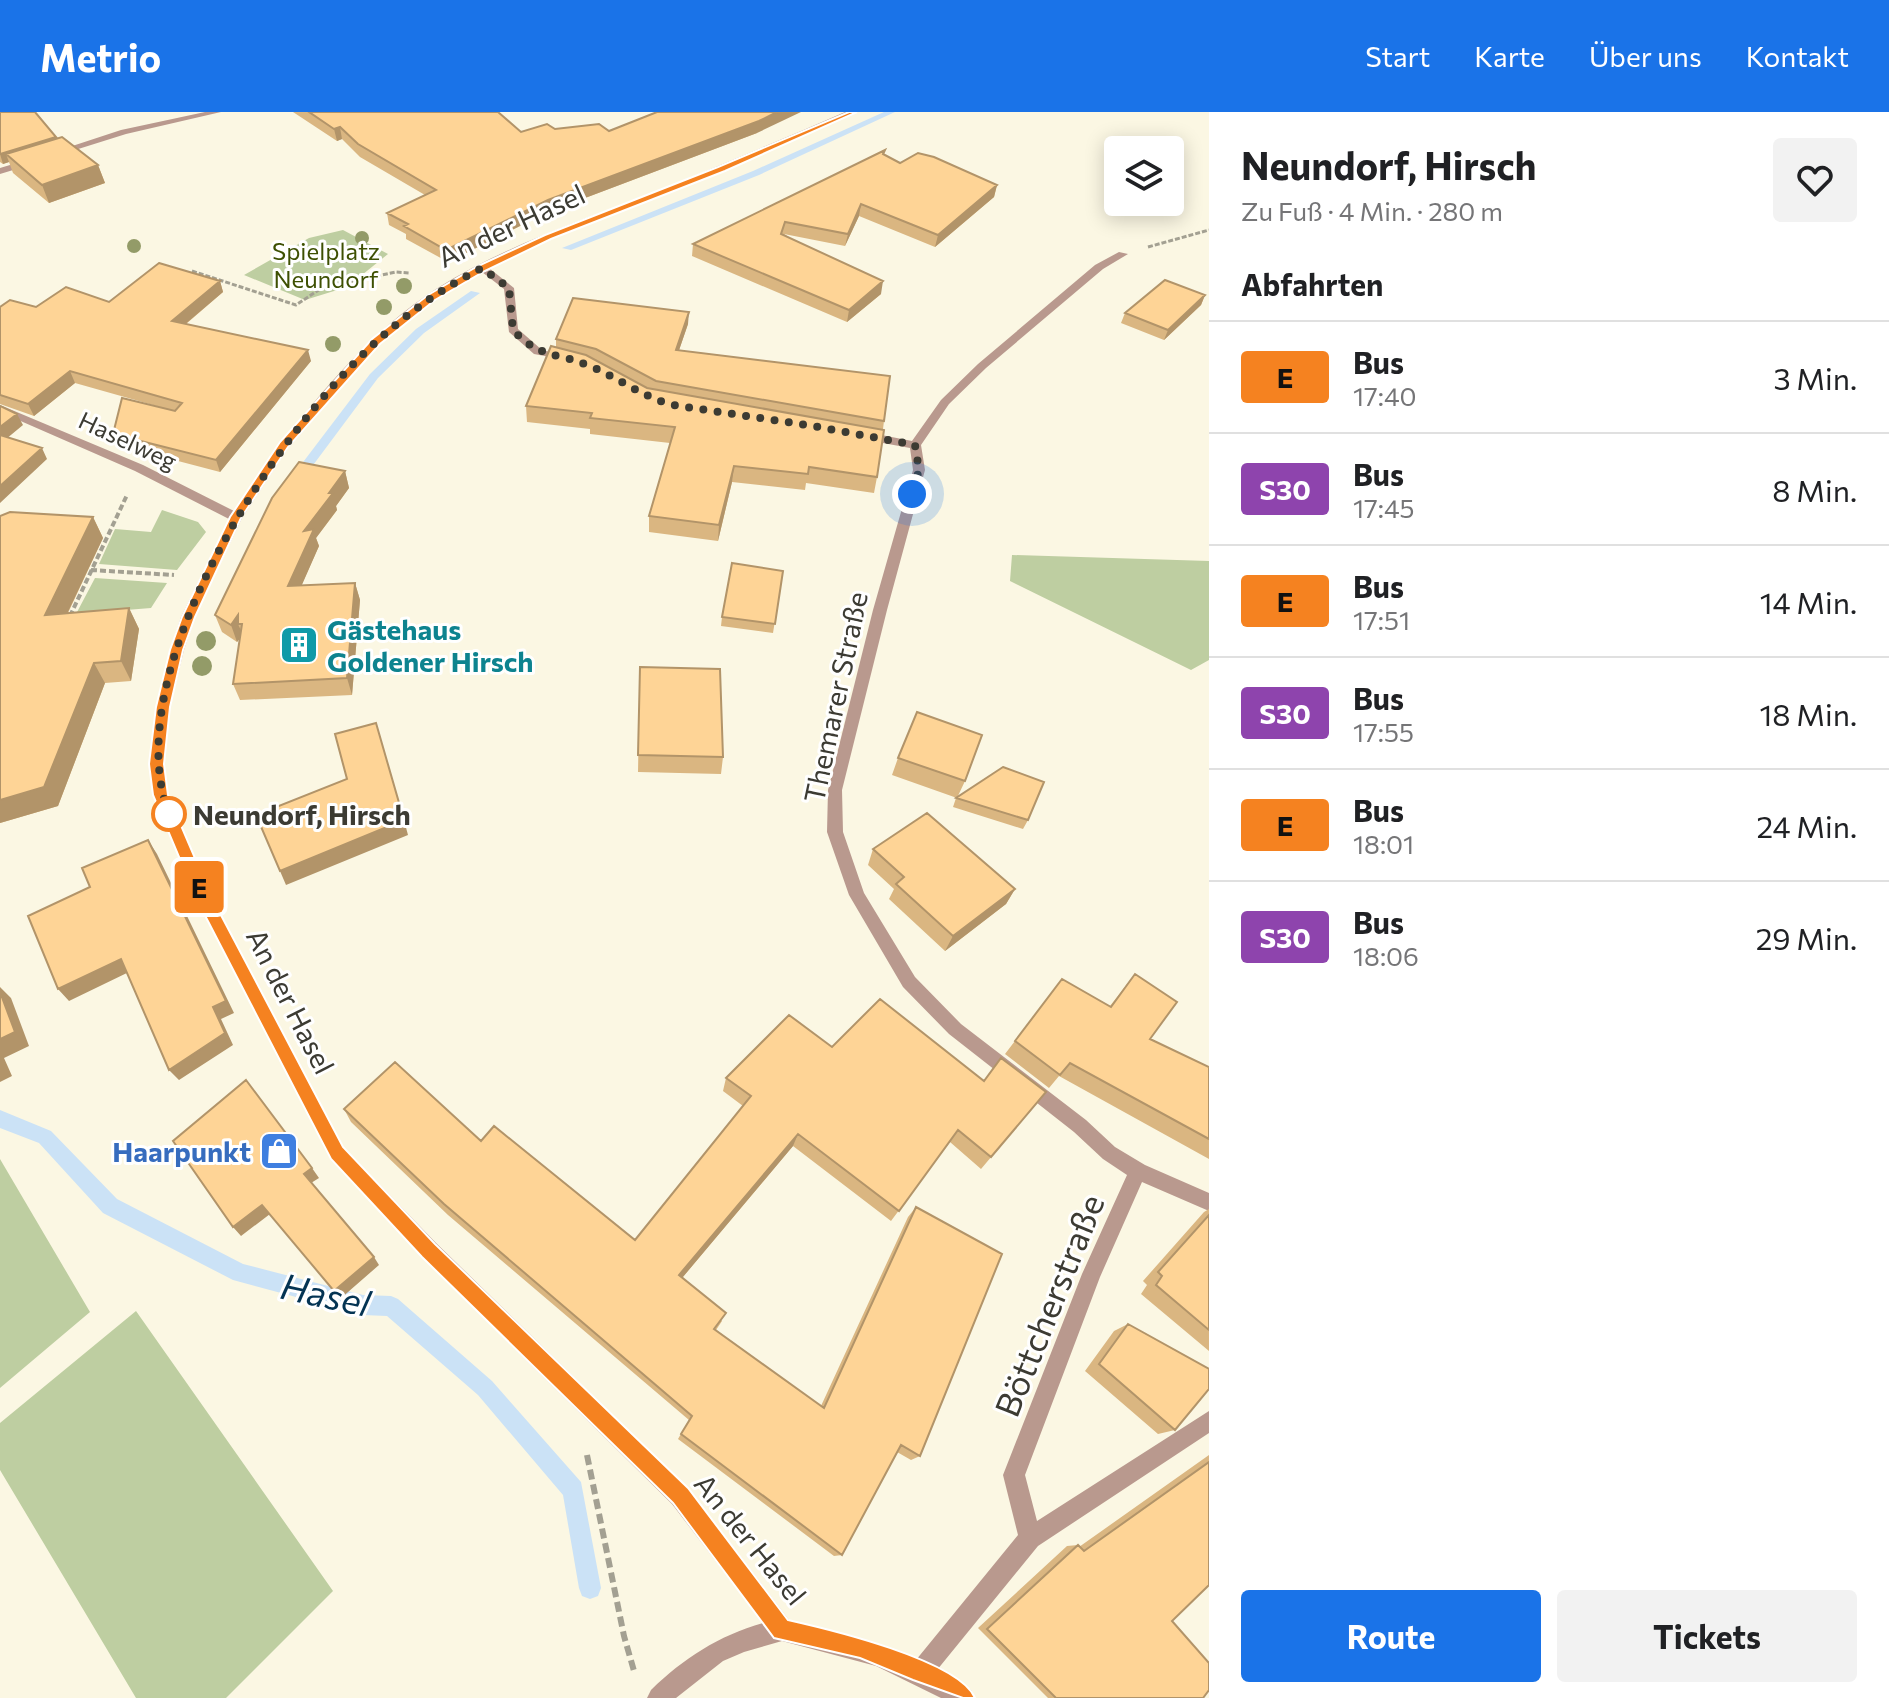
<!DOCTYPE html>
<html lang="de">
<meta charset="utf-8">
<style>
:root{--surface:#fff;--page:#f2f2f2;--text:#202124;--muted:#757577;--line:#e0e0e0;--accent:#1a73e8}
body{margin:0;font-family:Commissioner,sans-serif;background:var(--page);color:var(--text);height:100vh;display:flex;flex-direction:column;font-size:30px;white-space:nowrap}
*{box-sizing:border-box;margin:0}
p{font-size:26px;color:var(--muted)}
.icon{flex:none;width:44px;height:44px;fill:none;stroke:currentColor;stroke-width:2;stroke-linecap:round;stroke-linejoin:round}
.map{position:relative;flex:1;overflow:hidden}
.details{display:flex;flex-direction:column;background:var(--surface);width:680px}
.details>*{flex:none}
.badge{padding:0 16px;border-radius:6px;font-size:28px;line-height:52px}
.tools{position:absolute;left:1104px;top:24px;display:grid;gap:16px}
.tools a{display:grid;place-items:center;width:80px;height:80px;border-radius:8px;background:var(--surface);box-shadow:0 4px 20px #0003;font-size:40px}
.you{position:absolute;width:40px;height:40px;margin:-20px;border:6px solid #fff;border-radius:50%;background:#1a73e8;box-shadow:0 0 0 12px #1a73e833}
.map>.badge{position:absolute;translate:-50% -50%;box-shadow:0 0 0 4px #fff}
h2{padding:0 32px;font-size:30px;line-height:72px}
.round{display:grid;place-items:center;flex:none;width:84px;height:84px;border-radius:8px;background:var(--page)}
.overview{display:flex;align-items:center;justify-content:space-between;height:136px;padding:0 32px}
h1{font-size:38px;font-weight:700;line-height:60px}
.button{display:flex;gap:16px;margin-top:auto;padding:16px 32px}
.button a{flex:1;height:92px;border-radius:8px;background:var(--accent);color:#fff;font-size:32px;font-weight:700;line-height:92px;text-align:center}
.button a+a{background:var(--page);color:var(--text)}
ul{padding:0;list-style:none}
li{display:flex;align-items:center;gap:24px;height:112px;padding:0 32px;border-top:2px solid var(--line)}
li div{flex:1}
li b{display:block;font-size:30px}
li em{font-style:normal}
li .badge{min-width:88px;font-weight:700;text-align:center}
header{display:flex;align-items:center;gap:48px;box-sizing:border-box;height:112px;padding:0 40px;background:var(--accent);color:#fff}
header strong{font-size:38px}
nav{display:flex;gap:44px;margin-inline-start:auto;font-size:28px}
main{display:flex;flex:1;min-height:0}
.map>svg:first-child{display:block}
.green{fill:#becea1}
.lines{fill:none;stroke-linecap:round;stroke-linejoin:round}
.stream{fill:#cbe2f6;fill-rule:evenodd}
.path-far2{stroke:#a3a092;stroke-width:3;stroke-dasharray:5 2;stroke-linecap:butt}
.path-far1{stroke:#a3a092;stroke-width:4;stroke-dasharray:6 3;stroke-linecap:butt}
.path{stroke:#a3a092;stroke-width:6;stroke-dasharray:10 5;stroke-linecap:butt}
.street{fill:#b9998e;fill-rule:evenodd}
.tree{fill:#939b68}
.wall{fill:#dab681}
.shaded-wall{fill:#b29469}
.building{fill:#fed496;stroke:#b29469;stroke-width:2}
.line{fill:#f58220;stroke:#fff;stroke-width:2}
.walk{stroke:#3c3b33;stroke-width:8;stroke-dasharray:0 14.4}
.stop-dot{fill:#fff;stroke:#f58220;stroke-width:4}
.labels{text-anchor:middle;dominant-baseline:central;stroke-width:6;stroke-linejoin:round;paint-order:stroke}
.far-park-label{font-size:24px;fill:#3e5003;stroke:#fff}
.far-street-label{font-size:24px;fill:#3c3b33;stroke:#fff}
.street-label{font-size:28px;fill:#3c3b33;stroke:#fff}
.culture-label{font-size:28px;font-weight:bold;fill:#0d838f;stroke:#fff;text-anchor:start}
.stop-label{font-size:28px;font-weight:bold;fill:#3c3b33;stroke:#fff;text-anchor:start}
.shop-label{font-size:28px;font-weight:bold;fill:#366cbe;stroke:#fff;text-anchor:end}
.near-street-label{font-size:34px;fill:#3c3b33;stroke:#fff}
.near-water-label{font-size:36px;font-style:italic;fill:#043453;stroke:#fff}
</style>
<header>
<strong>Metrio</strong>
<nav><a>Start</a><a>Karte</a><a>Über uns</a><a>Kontakt</a></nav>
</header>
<main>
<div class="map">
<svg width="1209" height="1586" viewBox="0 0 1209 1586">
<rect width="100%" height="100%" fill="#fbf7e3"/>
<path class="green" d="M343,118L388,142L347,175L305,188L244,163L309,126Z
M162,398L198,410L206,420L177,458L99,452L115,417L151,420Z
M1012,443L1209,449V548L1191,558L1010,469Z
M95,466L167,471L151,496L76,502Z
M0,1047L90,1200L0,1276Z
M136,1199L333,1479L226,1586H136L0,1358V1311Z"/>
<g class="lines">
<path class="stream" d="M884,0H895L759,63L571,138L562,136L753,59Z
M471,179L480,181L424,221L378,266L299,372H291V366L370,262L416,217Z
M0,998L51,1019L117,1087L243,1152L363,1183L391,1184L398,1187L492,1269L581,1370L601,1476L598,1484L590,1487L582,1484L579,1476L563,1383L478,1283L387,1204L363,1203L233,1168L103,1101L39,1031L0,1016Z"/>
<path class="path-far2" d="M1148,135L1209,118
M192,159L296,193L323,175L396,160L410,161"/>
<path class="path-far1" d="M91,458L174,463
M70,504L127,383"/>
<path class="path" d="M587,1343L624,1524L634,1559"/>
<path class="street" d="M205,0H221L126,22L56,44L51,41L121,18Z
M845,0H856L724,59L552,127L489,156L514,176L518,217L542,238L571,245V249L534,242L509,220L504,177L482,160L435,187L380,232L288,336L242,406L195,505L184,538L170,595L164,652L168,683L212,786L343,1035L436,1131L688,1376L789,1508L854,1525L916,1548L1018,1423L1003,1363L1082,1162L1127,1063L1103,1047L1074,1020L949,922L903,875L849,783L827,720L828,678L873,498L913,358L910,336L861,327L855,323L861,319L912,329L941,288L978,252L1095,153L1119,140L1128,142L1103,157L986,256L949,292L921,333L925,358L887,498L842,678L843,720L864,781L915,865L961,912L1086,1008L1115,1035L1145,1053L1209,1081V1099L1142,1070L1100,1165L1025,1363L1037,1409L1209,1299V1321L1038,1434L937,1558L971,1578L975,1586H941L876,1554L782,1529L744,1540L723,1549L676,1586H647L651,1578C684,1546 718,1524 763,1511L672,1392L422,1145L331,1047L197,788L154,683L150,652L156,595L170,538L181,505L229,407L135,359L0,300V293L143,353L234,399C284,324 352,234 427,183C491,140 566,114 637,87C707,59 776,30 845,0Z
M30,47L33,48V52L0,62V56Z"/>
</g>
<g class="tree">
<circle cx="362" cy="126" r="7"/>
<circle cx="134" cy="134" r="7"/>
<circle cx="404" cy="174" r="8"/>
<circle cx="384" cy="195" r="8"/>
<circle cx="333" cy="232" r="8"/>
<circle cx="206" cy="529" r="10"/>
<circle cx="202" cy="554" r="10"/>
</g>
<path class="wall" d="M0,0L56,25L57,26L98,53L105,71L49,91L13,61L9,50L3,52L0,50Z
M293,0H498L521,20L555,17L757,21L548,100L448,150L406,127V122L389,113L387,101L425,83L360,45L342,27L337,29Z
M885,38L884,43L900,51L997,73L994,85L935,135L859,104L845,134L784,122L881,182L847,210L692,144L693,132Z
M220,169L223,180L186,212L311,249L220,360L117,333L113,322L160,295L75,271L34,304L0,292V195H36L109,190Z
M1205,183L1201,193L1164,228L1121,211L1125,201Z
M688,212L679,238L884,309L877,365L874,381L806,371L805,378L732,370L718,429L649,420V404L670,331L590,322V317L527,310L526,294L556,235V227Z
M345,359L349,376L336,394L337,398L316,426L319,434L301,474L355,471L360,488L352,583L240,588L233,572L240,526L237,530L222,520L215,503Z
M0,404L93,405L103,426L68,501L129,496L139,517L131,569L105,571L58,694L0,711Z
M783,459L773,521L721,514L722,505Z
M640,555L723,645L721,662L638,660Z
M898,646L965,669L957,686L892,663Z
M956,686L1028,708L1023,717L953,695Z
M873,737L1015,777L1006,792L945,839L889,787L894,777L868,753Z
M1135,862L1150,927L1209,955V1047L1059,964L1049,976L1005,942L1062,867L1110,894Z
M832,935L984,969L1046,980L981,1057L950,1030L891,1109L793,1034L682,1166L722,1209L716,1218L821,1294L908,1105L916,1095L920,1344L911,1348L897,1340L842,1443L834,1444L678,1327L689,1308L448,1103L351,1010L344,997L635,1128L743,994L723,979L726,966Z
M1209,1097V1239L1141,1182L1147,1173L1143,1169L1204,1100Z
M1128,1212L1175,1318L1158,1322L1085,1259L1114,1219Z
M1209,1343V1473L1172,1509L1203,1586H1048L978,1516L1067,1434L1078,1433L1079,1435Z"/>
<path class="shaded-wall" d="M777,0H801L757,21L548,100L448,150L446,138L548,88Z
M340,15L342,27L337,29L334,17Z
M56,25L60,34L6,42L9,50L3,52L0,42Z
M98,53L105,71L49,91L42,73Z
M997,73L994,85L935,135L938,123Z
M861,92L859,104L845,134L848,122Z
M220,169L223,180L176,220L172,209Z
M883,169L881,182L847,210L849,198Z
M1205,183L1201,193L1164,228L1168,218Z
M689,200L688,212L675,250L676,238Z
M308,238L311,249L220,360L216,348Z
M70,259L75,271L34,304L28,292Z
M17,302L23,313L0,332V315Z
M42,336L47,347L0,391V374Z
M734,354L732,370L718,429L719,413Z
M345,359L349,376L336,394L337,398L316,426L319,434L294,491L288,474L304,419L329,381Z
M93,405L103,426L57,523L45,503Z
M355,471L360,488L352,583L347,566Z
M129,496L139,517L131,569L121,549Z
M238,503V512L243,523L237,530L231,513Z
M94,551L105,571L58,694L0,711V688Z
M404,708L408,723L286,773L280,759Z
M148,728L157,742L234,901L221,907L233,933L179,968L169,958L213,895Z
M1015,777L1006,792L945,839L953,824Z
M121,847L131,859L69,889L58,877Z
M0,875L11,886L29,934L4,946L12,964L0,970Z
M798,1022L793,1034L677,1172L679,1163Z
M312,1056L319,1066L311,1071L304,1062Z
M262,1093L270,1102L241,1124L233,1115Z
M374,1145L379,1153L340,1187L334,1179Z"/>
<path class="building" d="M0,0H35L56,25L0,42Z
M309,0H498L521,20L547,12L555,17L599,12L609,19L657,0H777L759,9L548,88L446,138L404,114L408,112L387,101L436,78L358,32L340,15L334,17Z
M62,25L98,53L42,73L6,42Z
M885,38L883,42L900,51L918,41L934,45L997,73L938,123L861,92L848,122L785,110L781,122L883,169L849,198L693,132Z
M159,151L220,169L172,209L308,238L216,348L113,322L122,286L175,299L182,291L70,259L28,292L0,283V195L10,188L36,195L66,175L109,190Z
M1165,168L1205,183L1168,218L1125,201Z
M573,186L689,200L676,238L890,264L884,309L656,269L596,237L556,227Z
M551,234L586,243L647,276L884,318L877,365L809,355L808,362L734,354L719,413L649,404L675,315L590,306L592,301L526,294Z
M0,294L17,302L0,315Z
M0,323L42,336L0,374Z
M299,350L345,359L329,381H333L304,419L314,417L288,474L355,471L347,566L233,572L242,512H238V503L231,513L215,503L272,386Z
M10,400L93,405L45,503L129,496L121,549L94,551L44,675L0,688V404Z
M732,451L783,459L775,512L722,505Z
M640,555L720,557L723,645L638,643Z
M917,600L982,623L965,669L898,646Z
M376,611L404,708L280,759L256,703L347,667L335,622Z
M1003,655L1044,670L1028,708L956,686Z
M927,701L1015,777L953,824L896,772L904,765L873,737Z
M148,728L226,889L213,895L225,921L169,958L121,847L58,877L28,804L90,775L82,756Z
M1135,862L1177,890L1150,927L1209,955V1027L1070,951L1060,963L1015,929L1062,867L1111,895Z
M0,880L15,920L0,927Z
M880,887L984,969L1001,946L1046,980L991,1045L958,1018L899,1099L798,1022L679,1163L726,1201L714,1217L824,1296L916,1095L1002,1142L920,1344L901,1333L842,1443L681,1322L692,1304L444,1092L344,997L395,950L481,1029L494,1014L635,1128L751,984L726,966L789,903L832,935Z
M246,968L312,1056L304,1062L374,1145L334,1179L262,1093L233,1115L173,1029Z
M1209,1103V1218L1156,1173L1162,1164L1158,1160Z
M1128,1212L1209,1257V1277L1175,1318L1099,1252Z
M1209,1350V1473L1172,1509L1209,1551V1578L1203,1586H1056L987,1517L1078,1433L1084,1439Z"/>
<path class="line" d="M849,0H857L725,59L551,127L485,159L435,188L380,232L288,335L241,406L195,505L183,538L170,595L164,652L168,683L212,786L343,1035L435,1132L688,1376L788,1508C828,1517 959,1548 975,1586H963L913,1568L860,1546L774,1526L673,1391L422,1145L331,1047L197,788L153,683L149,652L156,595L170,538L182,505L230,405L280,330L372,227L428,183L478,154L545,123L718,55Z"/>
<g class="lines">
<path class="walk" d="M169,702L171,708C112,565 274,322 377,229C409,200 444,175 482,156L509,176L513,218C541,248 559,240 592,255C620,267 643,285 673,293L813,314L915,333L919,358L912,382"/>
</g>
<defs>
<symbol id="building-square" viewBox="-11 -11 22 22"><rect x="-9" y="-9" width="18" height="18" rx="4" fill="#0f9aa8" stroke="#fff"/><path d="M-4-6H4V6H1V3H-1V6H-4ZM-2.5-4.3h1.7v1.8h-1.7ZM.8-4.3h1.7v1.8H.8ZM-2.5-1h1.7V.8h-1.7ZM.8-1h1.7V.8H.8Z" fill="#fff"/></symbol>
<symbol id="shop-square" viewBox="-11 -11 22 22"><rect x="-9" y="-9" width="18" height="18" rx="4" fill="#3f7fe0" stroke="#fff"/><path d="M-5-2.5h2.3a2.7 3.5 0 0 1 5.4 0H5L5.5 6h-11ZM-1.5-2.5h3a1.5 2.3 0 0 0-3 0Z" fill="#fff"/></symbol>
</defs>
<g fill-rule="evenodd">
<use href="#building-square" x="277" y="511" width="44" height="44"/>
<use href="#shop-square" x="257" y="1017" width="44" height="44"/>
</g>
<circle class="stop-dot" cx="169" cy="702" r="16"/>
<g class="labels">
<g class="far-park-label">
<text x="326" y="138">Spielplatz<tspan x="326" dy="28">Neundorf</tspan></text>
</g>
<g class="far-street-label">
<text transform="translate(128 328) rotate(25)">Haselweg</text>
</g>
<g class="street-label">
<text transform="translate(511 113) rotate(-25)">An der Hasel</text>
<text transform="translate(835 585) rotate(-78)">Themarer Straße</text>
<text transform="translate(291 889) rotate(63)">An der Hasel</text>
<text transform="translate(751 1427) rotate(51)">An der Hasel</text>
</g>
<g class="culture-label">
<text x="327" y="517">Gästehaus<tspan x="327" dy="32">Goldener Hirsch</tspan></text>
</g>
<g class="stop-label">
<text x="193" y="702">Neundorf, Hirsch</text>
</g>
<g class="shop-label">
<text x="251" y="1039">Haarpunkt</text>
</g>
<g class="near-street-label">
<text transform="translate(1048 1193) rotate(-68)">Böttcherstraße</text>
</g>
<g class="near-water-label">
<text transform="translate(326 1181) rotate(12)">Hasel</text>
</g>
</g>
</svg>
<div class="tools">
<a><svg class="icon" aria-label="layers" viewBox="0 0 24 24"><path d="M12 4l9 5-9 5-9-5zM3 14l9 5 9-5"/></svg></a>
</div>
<div class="you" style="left:912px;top:382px"></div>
<b class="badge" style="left:199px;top:775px;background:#f58220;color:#111">E</b>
</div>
<section class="details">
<div class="overview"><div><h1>Neundorf, Hirsch</h1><p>Zu Fuß · 4 Min. · 280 m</p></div><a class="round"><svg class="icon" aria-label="heart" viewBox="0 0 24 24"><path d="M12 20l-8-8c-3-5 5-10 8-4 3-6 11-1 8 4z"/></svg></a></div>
<h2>Abfahrten</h2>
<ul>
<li><span class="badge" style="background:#f58220;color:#111">E</span><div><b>Bus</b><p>17:40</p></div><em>3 Min.</em></li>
<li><span class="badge" style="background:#8e44ad;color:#fff">S30</span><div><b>Bus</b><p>17:45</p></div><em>8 Min.</em></li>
<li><span class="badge" style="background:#f58220;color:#111">E</span><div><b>Bus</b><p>17:51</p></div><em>14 Min.</em></li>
<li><span class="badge" style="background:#8e44ad;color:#fff">S30</span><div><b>Bus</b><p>17:55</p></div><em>18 Min.</em></li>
<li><span class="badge" style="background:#f58220;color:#111">E</span><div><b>Bus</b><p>18:01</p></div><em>24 Min.</em></li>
<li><span class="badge" style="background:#8e44ad;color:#fff">S30</span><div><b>Bus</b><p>18:06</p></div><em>29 Min.</em></li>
</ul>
<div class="button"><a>Route</a><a>Tickets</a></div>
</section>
</main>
